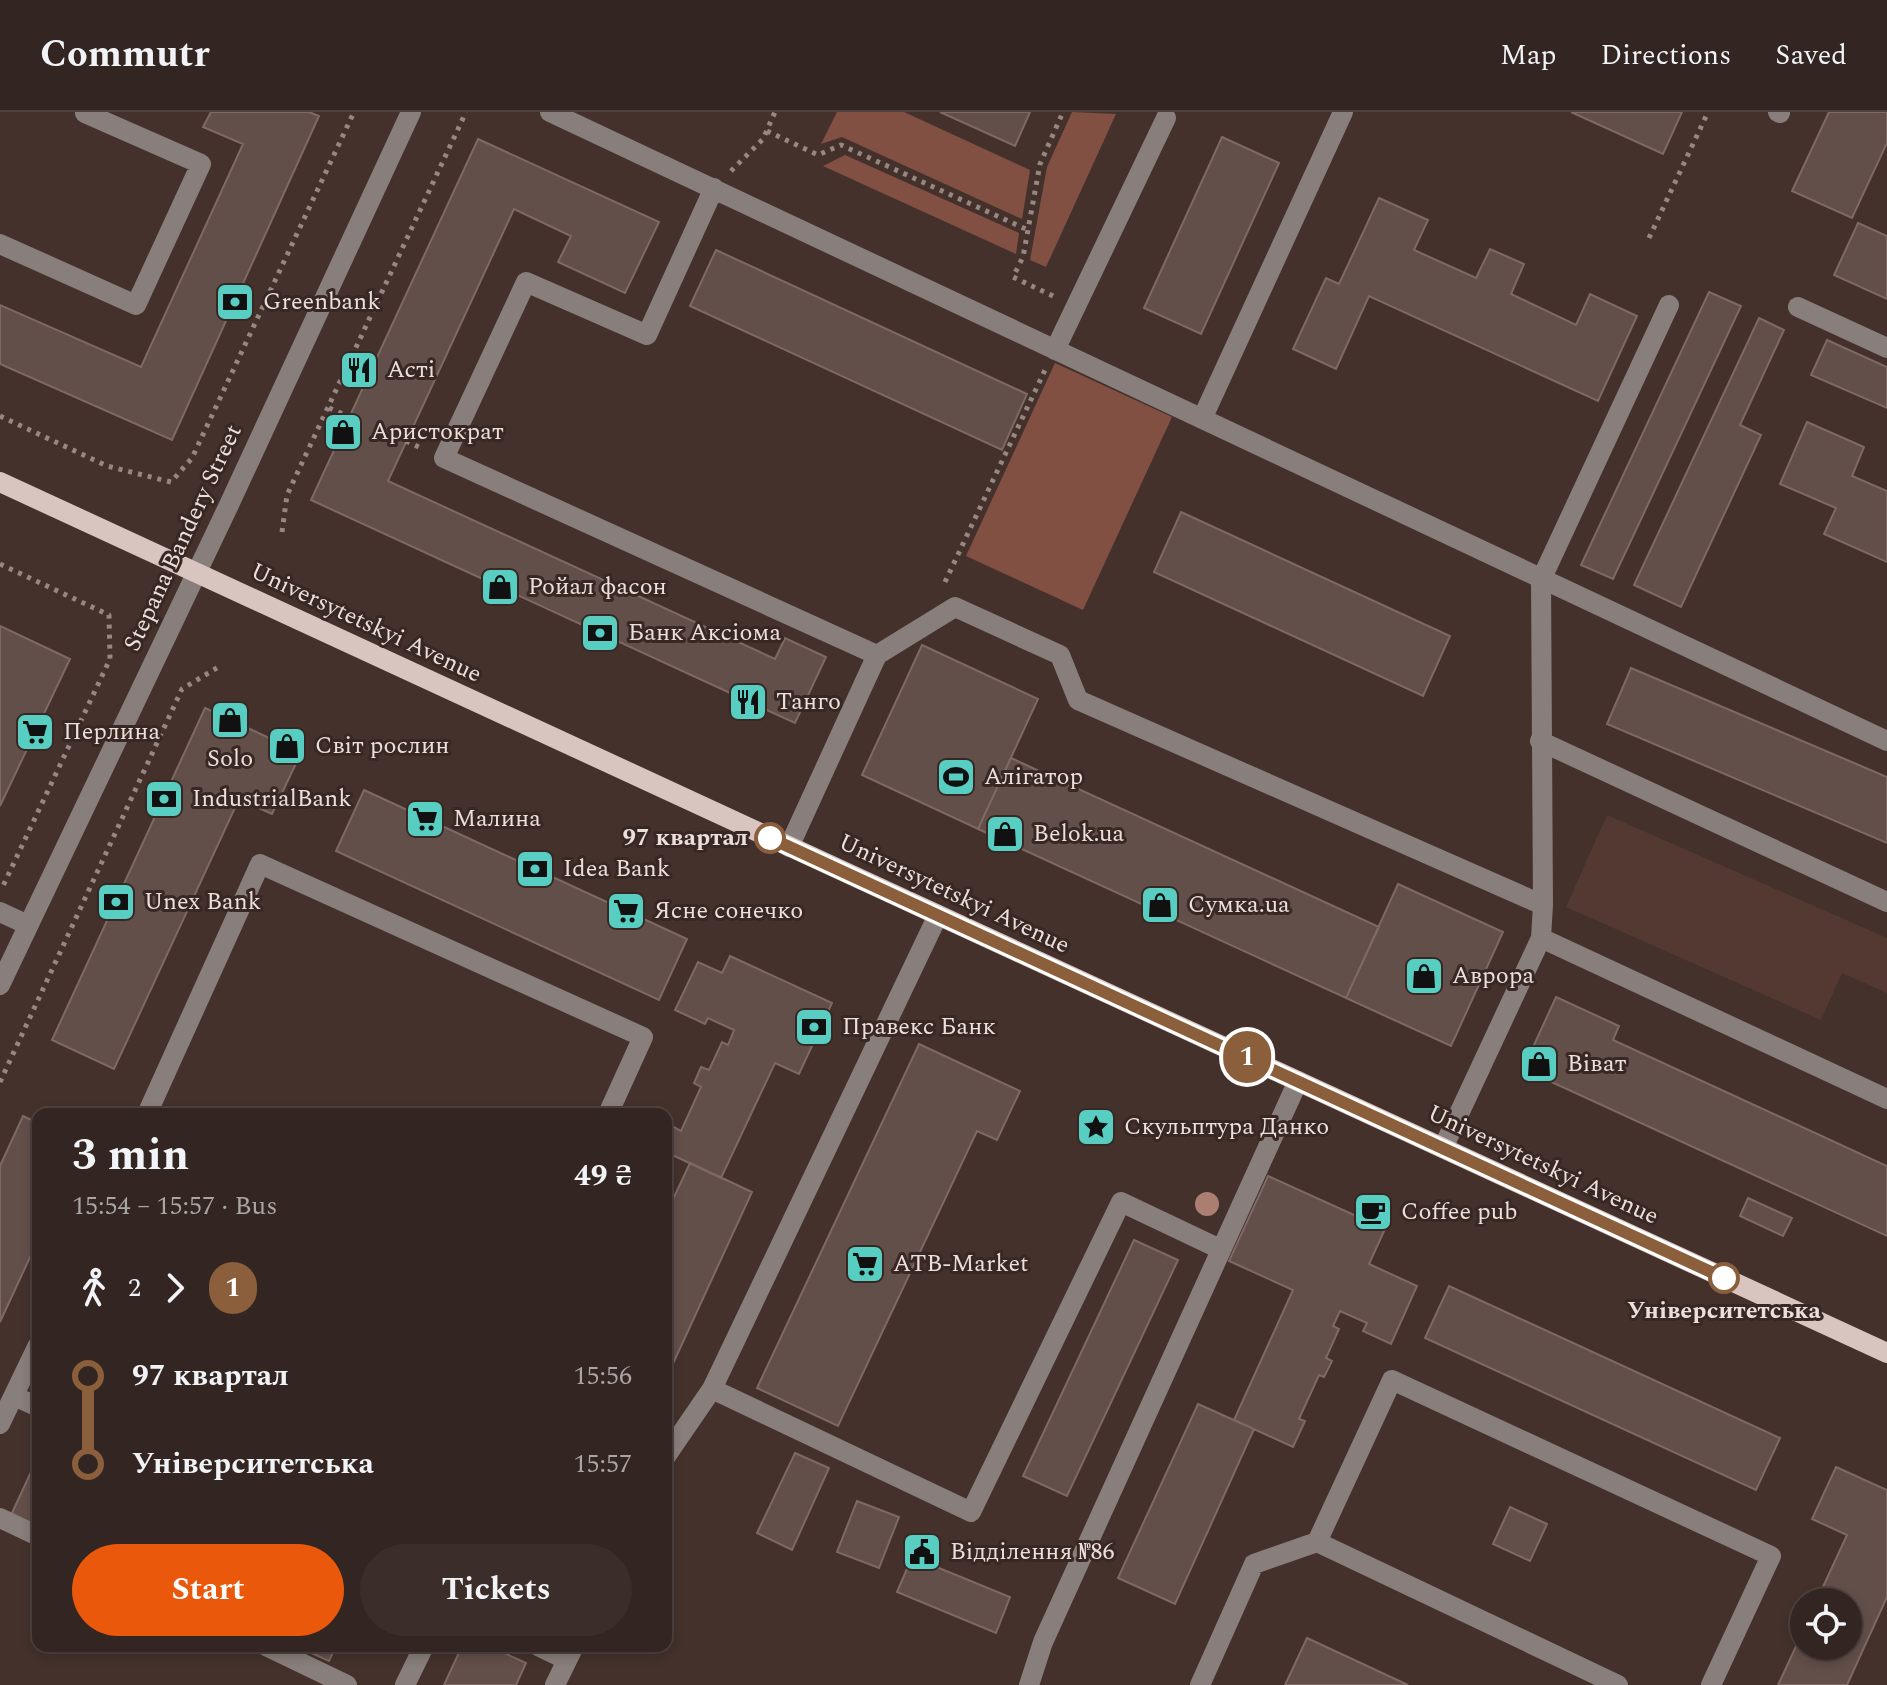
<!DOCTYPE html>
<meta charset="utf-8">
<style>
:root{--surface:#332521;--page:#3b2d2a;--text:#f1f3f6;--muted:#a9a5a5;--line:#4e423f;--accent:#ea580c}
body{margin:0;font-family:Spectral,serif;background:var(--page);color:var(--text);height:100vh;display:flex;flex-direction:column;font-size:30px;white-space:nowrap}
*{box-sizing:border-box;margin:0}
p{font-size:26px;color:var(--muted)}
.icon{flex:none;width:44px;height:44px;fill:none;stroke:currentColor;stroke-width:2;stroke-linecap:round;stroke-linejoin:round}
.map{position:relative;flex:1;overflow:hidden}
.side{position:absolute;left:32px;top:996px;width:640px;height:544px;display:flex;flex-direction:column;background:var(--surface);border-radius:16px;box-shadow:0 4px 12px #0003,0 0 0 2px var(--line)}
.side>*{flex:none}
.badge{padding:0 16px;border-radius:26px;font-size:28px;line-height:52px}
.controls{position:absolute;left:1790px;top:1476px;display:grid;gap:16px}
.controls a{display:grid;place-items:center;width:72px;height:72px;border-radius:50%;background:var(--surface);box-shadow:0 4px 12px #0003,0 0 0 2px var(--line);font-size:40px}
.map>.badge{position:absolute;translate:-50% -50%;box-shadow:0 0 0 4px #fff}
.legs{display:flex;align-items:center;gap:12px;height:88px;padding:0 40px;font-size:26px}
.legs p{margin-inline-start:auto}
.head{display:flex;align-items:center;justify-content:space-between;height:136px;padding:0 40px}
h1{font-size:44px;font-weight:700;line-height:60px}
.button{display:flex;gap:16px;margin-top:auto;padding:16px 40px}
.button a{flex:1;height:92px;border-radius:48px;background:var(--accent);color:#fff;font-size:32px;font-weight:700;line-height:92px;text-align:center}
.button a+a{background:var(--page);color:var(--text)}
ul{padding:0 40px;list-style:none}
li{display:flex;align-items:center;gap:28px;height:88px;font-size:30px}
li i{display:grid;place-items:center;width:12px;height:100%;margin:0 10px;background:currentColor}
li i::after{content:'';width:20px;height:20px;margin:-10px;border:6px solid;border-radius:50%;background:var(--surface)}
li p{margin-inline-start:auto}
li:first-child i{background:linear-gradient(#0000 50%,currentColor 0)}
li:last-child i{background:linear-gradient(currentColor 50%,#0000 0)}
header{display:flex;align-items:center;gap:48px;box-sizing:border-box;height:112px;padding:0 40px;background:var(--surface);border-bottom:2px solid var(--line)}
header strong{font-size:38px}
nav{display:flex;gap:44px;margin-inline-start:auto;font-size:28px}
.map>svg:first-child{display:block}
.built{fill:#533932}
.green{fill:#825043}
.building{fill:#634f4a;stroke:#7f6964;stroke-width:2}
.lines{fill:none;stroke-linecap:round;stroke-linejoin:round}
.path{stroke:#968782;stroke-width:5;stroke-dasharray:4 6;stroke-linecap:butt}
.minor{stroke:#887e7b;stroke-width:20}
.major{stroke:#d9c5bf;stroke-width:20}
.tree{fill:#aa7f72}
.line-1-casing{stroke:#fff;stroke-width:18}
.line-1{stroke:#8b5e3c;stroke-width:12}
.stop-1-dot{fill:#fff;stroke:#8b5e3c;stroke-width:4}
.labels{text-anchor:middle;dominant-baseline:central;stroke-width:6;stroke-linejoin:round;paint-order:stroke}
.poi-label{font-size:24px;fill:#ebdfdb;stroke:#392723;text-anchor:start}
.street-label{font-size:24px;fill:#ebdfdb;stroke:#392723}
.stop-label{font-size:24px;font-weight:bold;fill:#ebdfdb;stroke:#392723;text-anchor:end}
</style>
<header>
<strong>Commutr</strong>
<nav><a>Map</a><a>Directions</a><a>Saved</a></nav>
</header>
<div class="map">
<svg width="1887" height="1573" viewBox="0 0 1887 1573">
<rect width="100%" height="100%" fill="#44312c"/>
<path class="built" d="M1607,703L1887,826V881L1842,861L1821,908L1566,795Z"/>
<path class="green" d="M837,0H904L1030,58L1022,107L842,25L821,32Z
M1072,0L1116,2L1046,155L1030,148L1047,55Z
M845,43L1019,121L1016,142L823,54Z
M1055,251L1172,305L1083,498L966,444Z"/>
<path class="building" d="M211,0H309L319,4L172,328L0,252V193L141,255L243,32L203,15Z
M940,0H1030L1015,34Z
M1571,0H1682L1663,42Z
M1829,0H1887V31L1852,106L1792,79Z
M1222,25L1279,51L1201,222L1144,196Z
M478,27L659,110L625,181L558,150L571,124L514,97L388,369L775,547L785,526L826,545L795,611L311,388Z
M1379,86L1428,108L1414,138L1476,166L1490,137L1524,152L1511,182L1576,213L1590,182L1637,204L1598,289L1369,184L1336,257L1293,237L1326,166L1339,172Z
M1858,111L1887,124V187L1834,163Z
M716,138L1027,282L1002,338L690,194Z
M1709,180L1741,194L1613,467L1581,453Z
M1759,206L1784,218L1740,313L1761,323L1681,495L1634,473Z
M1827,228L1887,255V296L1811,263Z
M1807,310L1864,335L1852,364L1887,379V450L1824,422L1836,396L1780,372Z
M1181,400L1450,524L1423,584L1154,460Z
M0,514L70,547L0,694Z
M922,533L1038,587L978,717L862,663Z
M1631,556L1887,665V731L1607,612Z
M205,596L301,641L272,702L239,687L114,957L52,928Z
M1011,646L1379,815L1346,886L978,717Z
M364,678L687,827L659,888L336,739Z
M1398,772L1503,820L1451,934L1346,886Z
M730,844L832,891L799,962L775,951L721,1066L666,1040V1027L672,1014L681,1019L701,975L694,971L701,955L709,958L722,930L728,933L734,918L708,906L705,912L675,898L698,850L722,861Z
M1556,885L1619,914L1613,928L1887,1054V1124L1523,957Z
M919,932L1020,979L997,1028L977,1019L838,1314L757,1276Z
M23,1004L38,1011V1128L0,1210V1054Z
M690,1051L752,1080L671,1256L666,1253V1102Z
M1268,1064L1385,1117L1369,1152L1417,1174L1391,1232L1363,1219L1367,1211L1340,1199L1333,1214L1339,1217L1326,1246L1332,1249L1324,1265L1319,1263L1299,1307L1305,1309L1293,1335L1234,1308L1293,1178L1229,1149Z
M1748,1086L1792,1106L1783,1124L1740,1104Z
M1134,1128L1178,1148L1067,1384L1023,1364Z
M1449,1174L1780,1326L1756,1378L1425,1226Z
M1198,1292L1254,1317L1175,1492L1118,1466Z
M795,1341L829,1356L792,1438L757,1421Z
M38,1345V1415L11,1403Z
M1836,1355L1887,1378V1485L1847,1573H1778L1804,1517V1534H1848V1490H1816L1847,1423L1812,1407Z
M857,1389L899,1405L879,1456L837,1440Z
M1510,1395L1547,1412L1530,1449L1493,1432Z
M912,1445L1010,1485L996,1521L897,1480Z
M1307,1526L1408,1573H1285Z
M296,1534H336L329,1549Z
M462,1534H489L526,1551L516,1573H444Z"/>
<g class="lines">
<path class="path" d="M767,19L818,43L841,33L1028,118
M731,59L763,27L775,0
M1649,126L1708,0
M1053,184L1013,165L1023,145L1040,52L1063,0
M329,296L350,305
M0,304L107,354L171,370L192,346L354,0
M406,329L421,336
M282,420L287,383L466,0
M0,452L109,503L110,547L3,774
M945,470L1045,258
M0,970L182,577L220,554"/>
<path class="minor" d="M550,0L1887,629
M1778,0L1780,1
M714,76L647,223L526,170L444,346L877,543L789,735
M0,132L136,193L201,52L85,1
M1798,195L1887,236
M1055,238L1166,6
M1202,307L1343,0
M877,543L955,495L1060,543L1078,588L1543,793
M1540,629L1887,790
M0,800L28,813
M1541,826L1887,987
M0,873L228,395L411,0
M147,1002L260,752L643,925L608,1002
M1443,1036L1541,826L1543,793L1541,468L1669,193
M712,1277L971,1400L1121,1090L1220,1137
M14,1284L38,1295
M0,1312L38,1233
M666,1344L712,1277L938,803
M0,1406L38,1424
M1317,1430L1392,1268L1771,1444L1711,1573
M266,1534L347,1573
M538,1534L567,1548
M405,1573L424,1534
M555,1573L574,1534
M1029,1573L1043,1530L1298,969
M1200,1573L1254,1452L1317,1430L1618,1573"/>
<path class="major" d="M0,370L1887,1241"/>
</g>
<circle class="tree" cx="1207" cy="1092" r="12"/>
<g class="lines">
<defs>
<path id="line-1" d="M770,726L1724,1166"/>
</defs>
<use href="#line-1" class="line-1-casing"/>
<use href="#line-1" class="line-1"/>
</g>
<defs>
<symbol id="bank-square" viewBox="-11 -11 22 22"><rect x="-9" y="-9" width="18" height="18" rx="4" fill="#57cec1" stroke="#392723"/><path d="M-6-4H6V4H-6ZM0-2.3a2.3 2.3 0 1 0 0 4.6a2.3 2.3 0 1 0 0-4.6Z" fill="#111"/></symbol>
<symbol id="restaurant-square" viewBox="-11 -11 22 22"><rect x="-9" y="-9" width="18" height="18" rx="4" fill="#57cec1" stroke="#392723"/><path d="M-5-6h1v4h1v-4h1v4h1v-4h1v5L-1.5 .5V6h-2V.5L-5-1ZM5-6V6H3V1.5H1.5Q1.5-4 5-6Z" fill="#111"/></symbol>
<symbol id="shop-square" viewBox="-11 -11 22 22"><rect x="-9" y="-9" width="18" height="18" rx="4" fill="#57cec1" stroke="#392723"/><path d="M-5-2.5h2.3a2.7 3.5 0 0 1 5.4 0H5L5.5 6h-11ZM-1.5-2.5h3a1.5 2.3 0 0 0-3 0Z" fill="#111"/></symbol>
<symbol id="supermarket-square" viewBox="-11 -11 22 22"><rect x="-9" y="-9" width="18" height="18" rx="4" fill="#57cec1" stroke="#392723"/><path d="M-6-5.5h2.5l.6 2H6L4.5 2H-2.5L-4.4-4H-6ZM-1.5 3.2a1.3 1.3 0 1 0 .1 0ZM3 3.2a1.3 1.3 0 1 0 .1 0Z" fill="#111"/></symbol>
<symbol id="stadium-square" viewBox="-11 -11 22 22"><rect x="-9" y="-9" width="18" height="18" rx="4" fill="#57cec1" stroke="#392723"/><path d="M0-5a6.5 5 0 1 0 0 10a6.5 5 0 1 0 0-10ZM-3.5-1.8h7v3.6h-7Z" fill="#111"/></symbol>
<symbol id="sight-square" viewBox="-11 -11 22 22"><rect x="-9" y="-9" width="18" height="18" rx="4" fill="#57cec1" stroke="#392723"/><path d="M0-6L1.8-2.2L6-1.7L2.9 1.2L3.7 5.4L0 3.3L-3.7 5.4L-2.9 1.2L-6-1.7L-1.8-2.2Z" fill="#111"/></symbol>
<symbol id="cafe-square" viewBox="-11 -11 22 22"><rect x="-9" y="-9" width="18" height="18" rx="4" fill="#57cec1" stroke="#392723"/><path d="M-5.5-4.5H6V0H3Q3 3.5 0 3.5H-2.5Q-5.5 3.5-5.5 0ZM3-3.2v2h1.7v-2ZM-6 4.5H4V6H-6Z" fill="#111"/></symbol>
<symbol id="civic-square" viewBox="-11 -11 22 22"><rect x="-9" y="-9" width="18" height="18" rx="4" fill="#57cec1" stroke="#392723"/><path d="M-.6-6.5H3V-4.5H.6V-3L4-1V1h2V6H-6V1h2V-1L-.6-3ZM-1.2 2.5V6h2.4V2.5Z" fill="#111"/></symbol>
</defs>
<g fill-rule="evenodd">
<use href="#bank-square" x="213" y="168" width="44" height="44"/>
<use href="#restaurant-square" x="337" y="236" width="44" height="44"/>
<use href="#shop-square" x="321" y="298" width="44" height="44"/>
<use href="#shop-square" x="478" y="453" width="44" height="44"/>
<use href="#bank-square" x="578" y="499" width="44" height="44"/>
<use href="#restaurant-square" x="726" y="568" width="44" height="44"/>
<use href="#shop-square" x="208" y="586" width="44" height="44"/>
<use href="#supermarket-square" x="13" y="598" width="44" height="44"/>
<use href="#shop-square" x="265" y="612" width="44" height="44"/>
<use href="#stadium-square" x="934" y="643" width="44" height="44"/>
<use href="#bank-square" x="142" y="665" width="44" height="44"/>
<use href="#supermarket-square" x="403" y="685" width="44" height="44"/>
<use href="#shop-square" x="983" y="700" width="44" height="44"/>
<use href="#bank-square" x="513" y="735" width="44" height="44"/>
<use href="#bank-square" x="94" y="768" width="44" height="44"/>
<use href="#shop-square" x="1138" y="771" width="44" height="44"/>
<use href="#supermarket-square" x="604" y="777" width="44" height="44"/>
<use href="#shop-square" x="1402" y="842" width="44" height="44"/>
<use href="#bank-square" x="792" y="893" width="44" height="44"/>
<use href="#shop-square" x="1517" y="930" width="44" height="44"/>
<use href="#sight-square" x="1074" y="993" width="44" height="44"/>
<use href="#cafe-square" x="1351" y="1078" width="44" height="44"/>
<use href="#supermarket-square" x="843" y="1130" width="44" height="44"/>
<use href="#civic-square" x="900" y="1418" width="44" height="44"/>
</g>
<g class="stop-1-dot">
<circle cx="770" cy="726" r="14"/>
<circle cx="1724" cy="1166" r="14"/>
</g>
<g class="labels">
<g class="poi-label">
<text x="263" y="190">Greenbank</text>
<text x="387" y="258">Асті</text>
<text x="371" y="320">Аристократ</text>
<text x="528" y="475">Ройал фасон</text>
<text x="628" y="521">Банк Аксіома</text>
<text x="776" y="590">Танго</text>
<text x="63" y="620">Перлина</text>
<text x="315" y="634">Світ рослин</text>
<text x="230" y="647" text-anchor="middle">Solo</text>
<text x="984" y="665">Алігатор</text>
<text x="192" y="687">IndustrialBank</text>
<text x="453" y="707">Малина</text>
<text x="1033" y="722">Belok.ua</text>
<text x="563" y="757">Idea Bank</text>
<text x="144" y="790">Unex Bank</text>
<text x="1188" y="793">Сумка.ua</text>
<text x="654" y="799">Ясне сонечко</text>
<text x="1452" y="864">Аврора</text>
<text x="842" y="915">Правекс Банк</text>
<text x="1567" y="952">Віват</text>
<text x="1124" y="1015">Скульптура Данко</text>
<text x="1401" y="1100">Coffee pub</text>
<text x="893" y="1152">ATB-Market</text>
<text x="950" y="1440">Відділення №86</text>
</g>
<g class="street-label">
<text transform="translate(183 426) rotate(-65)">Stepana Bandery Street</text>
<text transform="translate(366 511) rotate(25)">Universytetskyi Avenue</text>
<text transform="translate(954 782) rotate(25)">Universytetskyi Avenue</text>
<text transform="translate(1543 1053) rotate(25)">Universytetskyi Avenue</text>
</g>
<g class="stop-label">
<text x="748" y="726">97 квартал</text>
<text x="1724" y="1199" text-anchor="middle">Університетська</text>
</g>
</g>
</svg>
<div class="controls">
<a><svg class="icon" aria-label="locate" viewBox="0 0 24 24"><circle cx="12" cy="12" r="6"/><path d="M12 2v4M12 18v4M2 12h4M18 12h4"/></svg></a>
</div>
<b class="badge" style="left:1247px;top:945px;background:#8b5e3c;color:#fff">1</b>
<section class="side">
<div class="head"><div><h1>3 min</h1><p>15:54 – 15:57 · Bus</p></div><b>49 ₴</b></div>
<div class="legs"><svg class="icon" aria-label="walk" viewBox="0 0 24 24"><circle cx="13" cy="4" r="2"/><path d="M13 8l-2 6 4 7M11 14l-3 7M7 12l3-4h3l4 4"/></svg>2<svg class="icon" aria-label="forward" viewBox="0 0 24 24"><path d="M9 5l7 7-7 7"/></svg><b class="badge" style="background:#8b5e3c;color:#fff">1</b></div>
<ul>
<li><i style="color:#8b5e3c"></i><b>97 квартал</b><p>15:56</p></li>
<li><i style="color:#8b5e3c"></i><b>Університетська</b><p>15:57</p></li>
</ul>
<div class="button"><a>Start</a><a>Tickets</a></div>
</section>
</div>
